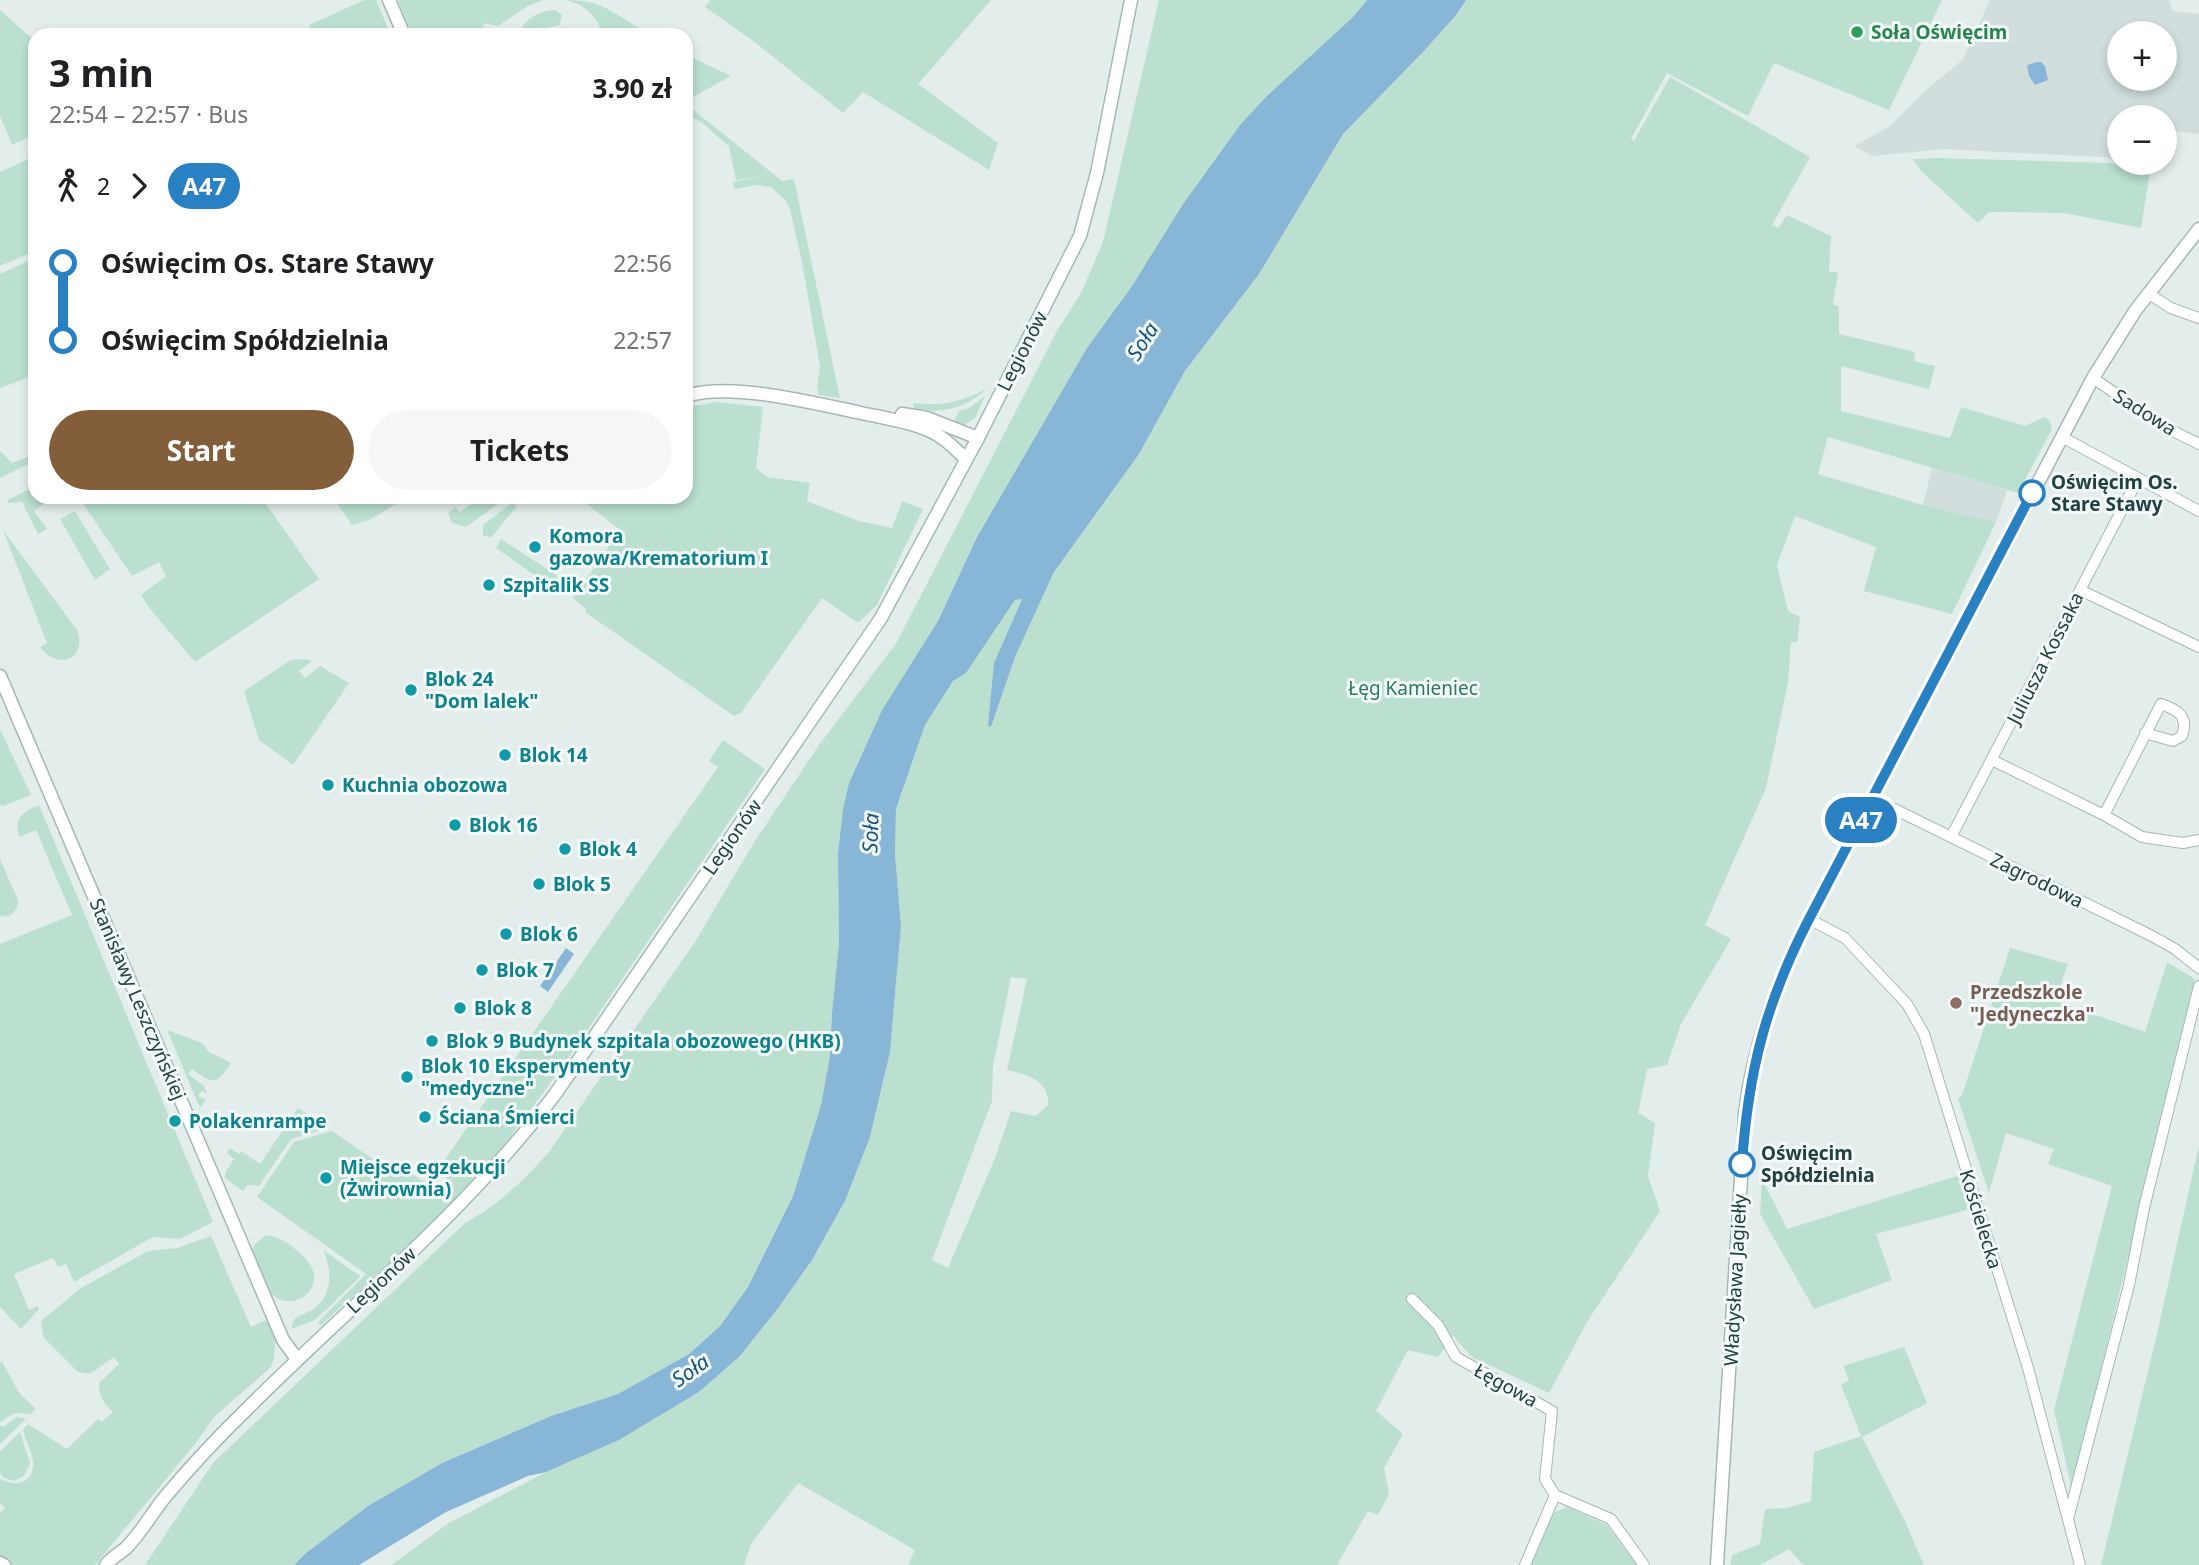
<!DOCTYPE html>
<meta charset="utf-8">
<style>
:root{--surface:#fff;--page:#f6f6f6;--text:#202124;--muted:#757577;--accent:#835e3a}
body{margin:0;font-family:"Noto Sans",sans-serif;background:var(--page);color:var(--text);height:100vh;display:flex;flex-direction:column;font-size:26px;white-space:nowrap}
*{box-sizing:border-box;margin:0}
p{font-size:23px;color:var(--muted)}
.icon{flex:none;width:38px;height:38px;fill:none;stroke:currentColor;stroke-width:2;stroke-linecap:round;stroke-linejoin:round}
.map{position:relative;flex:1;overflow:hidden}
.panel{position:absolute;left:28px;top:28px;width:665px;height:476px;display:flex;flex-direction:column;background:var(--surface);border-radius:21px;box-shadow:0 4px 10px #0003}
.panel>*{flex:none}
.badge{padding:0 14px;border-radius:23px;font-size:24px;line-height:46px}
.tools{position:absolute;left:2107px;top:21px;display:grid;gap:14px}
.tools a{display:grid;place-items:center;width:70px;height:70px;border-radius:50%;background:var(--surface);box-shadow:0 4px 10px #0003;font-size:35px}
.map>.badge{position:absolute;translate:-50% -50%;box-shadow:0 0 0 4px #fff}
.legs{display:flex;align-items:center;gap:10px;height:77px;padding:0 21px;font-size:23px}
.legs p{margin-inline-start:auto}
.summary{display:flex;align-items:center;justify-content:space-between;height:119px;padding:0 21px}
h1{font-size:38px;font-weight:700;line-height:52px}
.primary-button{display:flex;gap:14px;margin-top:auto;padding:14px 21px}
.primary-button a{flex:1;height:80px;border-radius:42px;background:var(--accent);color:#fff;font-size:28px;font-weight:700;line-height:80px;text-align:center}
.primary-button a+a{background:var(--page);color:var(--text)}
ul{padding:0 21px;list-style:none}
li{display:flex;align-items:center;gap:24px;height:77px;font-size:26px}
li i{display:grid;place-items:center;width:10px;height:100%;margin:0 9px;background:currentColor}
li i::after{content:'';width:18px;height:18px;margin:-9px;border:5px solid;border-radius:50%;background:var(--surface)}
li p{margin-inline-start:auto}
li:first-child i{background:linear-gradient(#0000 50%,currentColor 0)}
li:last-child i{background:linear-gradient(currentColor 50%,#0000 0)}
.map>svg:first-child{display:block}
.built{fill:#d1dedd;fill-rule:evenodd}
.green{fill:#bbe0cf;fill-rule:evenodd}
.water{fill:#88b6d6}
.lines{fill:none;stroke-linecap:round;stroke-linejoin:round}
.minor-casing{stroke:#a5b7b5;stroke-width:12}
.tertiary-casing{stroke:#a5b7b5;stroke-width:15}
.secondary-casing{stroke:#a1bbb9;stroke-width:15}
.minor{stroke:#fff;stroke-width:10}
.tertiary{stroke:#fff;stroke-width:12}
.secondary{stroke:#fff;stroke-width:12}
.line-1-casing{stroke:#fff;stroke-width:16}
.line-1{stroke:#2980c2;stroke-width:10}
.leisure-dot{fill:#2e9e5b;stroke:#f4faf9;stroke-width:2.5}
.stop-1-dot{fill:#fff;stroke:#2980c2;stroke-width:3.5}
.culture-dot{fill:#0f9aa8;stroke:#f4faf9;stroke-width:2.5}
.education-dot{fill:#8d6e63;stroke:#f4faf9;stroke-width:2.5}
.labels{text-anchor:middle;dominant-baseline:central;stroke-width:6;stroke-linejoin:round;paint-order:stroke}
.leisure-label{font-size:19px;font-weight:bold;fill:#27864d;stroke:#f4faf9;text-anchor:start}
.street-label{font-size:19px;fill:#214141;stroke:#f4faf9}
.stop-label{font-size:19px;font-weight:bold;fill:#214141;stroke:#f4faf9;text-anchor:start}
.culture-label{font-size:19px;font-weight:bold;fill:#0d838f;stroke:#f4faf9;text-anchor:start}
.park-label{font-size:19px;fill:#287b5e;stroke:#f4faf9}
.education-label{font-size:19px;font-weight:bold;fill:#785e54;stroke:#f4faf9;text-anchor:start}
.water-label{font-size:21px;font-style:italic;fill:#175482;stroke:#f4faf9}
</style>
<div class="map">
<svg width="2199" height="1565" viewBox="0 0 2199 1565">
<rect width="100%" height="100%" fill="#e3eeec"/>
<path class="built" d="M1990,0H2169L2173,11L2199,14V134L2165,130V117H2119V158L1944,149L1872,156L1854,146L1889,127L1924,92L1962,60ZM2119,33H2165V79H2119Z
M1932,468L2007,490L1996,522L1923,505Z"/>
<path class="green" d="M364,0H376L391,35H313L309,25Z
M398,0H543L528,6L498,26L484,23L482,35H412Z
M567,0C606,0 619,18 651,35H603C597,16 586,6 567,0Z
M710,0H991L918,84L998,143L989,170L863,92L843,113L756,43L705,7Z
M1159,0H1367L1353,17L1268,96L1240,125L1183,204L1132,286L1087,348L977,537L938,621L882,710L849,783L838,854L839,942L832,1013L830,1056L821,1105L793,1196L748,1287L720,1326L689,1354L618,1394L551,1416L442,1463L368,1506L306,1553L294,1565H145L213,1463L465,1223C497,1206 524,1180 549,1152L695,942L753,844L819,745L897,642L1057,331L1081,293L1103,242Z
M1466,0H1942L1889,110L1774,63L1748,116L1667,73L1631,139L1634,141L1670,77L1810,157L1772,225L1778,228L1787,215L1831,236L1829,272H1838L1833,304L1839,307V334L1915,352L1914,361L1935,366L1929,389L1841,366V411L1950,438L1961,407L2025,426L2044,417L2050,421L2052,429L2018,493L1828,437L1818,474L1923,505L1996,522L1952,614L1864,591L1876,547L1795,516L1777,565L1788,611L1800,617L1797,642H1791L1788,682L1766,788L1705,925L1731,939L1681,1024L1667,1065L1647,1069L1638,1113L1655,1123L1648,1176L1660,1211L1587,1322L1549,1393L1472,1357L1453,1336L1438,1357L1408,1350L1376,1411L1403,1434L1384,1468L1389,1494L1378,1515L1368,1511L1337,1565H908L915,1550L798,1483L751,1544L744,1565H391L449,1523L546,1472L619,1440L699,1392L740,1356L779,1307L812,1260L845,1201L870,1137L890,1052L901,926L895,853L896,809L925,725L953,681L966,673L1015,599H1022L994,663L991,727L1015,657L1054,572L1139,454L1185,371L1259,274L1343,134L1424,51L1456,15ZM1011,977L1027,979L1007,1070C1027,1075 1050,1080 1048,1105L1036,1116L1011,1111L995,1158L948,1268L932,1260L992,1101L993,1066Z
M0,10L35,41V134L12,145L0,116Z
M555,10L562,15L560,25L523,33L520,31C526,17 540,11 555,10Z
M686,54L689,56L731,76L686,101Z
M686,104L782,181L794,179L840,398L819,395L817,387L820,366L802,262L790,209L786,201L771,187L757,185L734,189L733,182L762,176L736,180L729,146L701,122L686,113Z
M35,156V251L0,266V172Z
M1938,158L2109,163L2150,172L2141,228L2064,213L1989,212L1978,223L1922,172L1913,159Z
M35,258V375L0,388V274Z
M987,389C965,408 944,414 914,409L913,403C946,407 957,402 987,389Z
M985,396L975,418L965,424L954,422L959,411L969,408Z
M717,402L763,407L756,468L767,477L810,483L807,501L859,521L892,528L902,501L923,509L877,605L858,623L822,598L741,713L734,716L585,612L586,609L573,598L620,530L578,497H686V407Z
M0,451L12,463L35,454V461L0,478Z
M35,486V497H54L34,511L47,529L38,534L22,502L8,503V500Z
M90,497H261L319,579L195,662L150,609L141,595L166,576L159,562L132,576L82,502Z
M333,497H394L398,503L369,520L352,525Z
M482,497H508L466,527L452,523L448,513L456,507L460,512Z
M512,503L517,506L494,534L491,537L483,536V525Z
M75,511L110,569L95,580L60,519Z
M3,530L77,630C88,658 59,672 40,647L47,643Z
M501,539L556,575L558,578L554,589L496,548Z
M305,659L312,661L299,671L305,678L320,666L349,683L293,765L259,740L244,691L291,660Z
M0,729L31,795L3,806L0,805Z
M723,740L765,769L563,1066L502,1148L425,1231L321,1325L319,1324V1321L366,1274L257,1197L294,1142L332,1131L389,1170L396,1163L443,1195L453,1183L437,1171L718,767L709,761Z
M39,805L213,1222L180,1239L153,1237L74,1282L66,1264L58,1267L53,1258L14,1274L29,1310L38,1306L39,1309L21,1329L0,1307V944L72,915L36,830L20,837C12,819 24,811 39,805Z
M0,859L18,900C18,911 11,918 0,916Z
M2010,948L2068,964L2055,1001L2145,1032L2167,962L2195,979L2072,1490L2054,1410L2112,1186L2048,1164L2054,1149L2006,1133L1989,1193L1958,1099L1962,1095Z
M167,1030L202,1043L209,1052L231,1063C216,1086 213,1084 192,1069L188,1074L204,1086L207,1094L202,1091L198,1096L206,1100L200,1108Z
M298,1108L329,1128L291,1139L259,1186L247,1185L243,1191L225,1178V1173L234,1159L227,1153L230,1148L239,1154L241,1151L260,1164Z
M2199,1145V1565H2101L2157,1334Z
M1960,1175L1971,1209L1876,1234L1892,1280L1814,1309L1760,1214L1762,1179L1787,1229Z
M266,1235C278,1237 285,1241 295,1249C342,1284 290,1318 270,1292C262,1281 257,1265 252,1252L255,1244Z
M211,1236L251,1327L268,1319C275,1334 278,1351 271,1367L215,1416L195,1444L95,1565H13L0,1556V1513L5,1509L0,1502V1479C9,1483 18,1486 27,1479C42,1465 26,1445 23,1430L28,1424L67,1449L98,1419L102,1422L113,1412C103,1403 99,1396 99,1383L119,1364L114,1357L90,1374L78,1372L44,1338L41,1321L81,1288L148,1251L177,1248Z
M323,1250L360,1276L359,1278L315,1320L292,1329C292,1313 304,1316 315,1308C333,1294 332,1268 323,1250Z
M1904,1347L1927,1403L1862,1437L1904,1519L1924,1565H1803L1789,1549L1760,1565H1730L1732,1555L1760,1544L1765,1509L1786,1508L1811,1501L1814,1452L1861,1436L1841,1385L1849,1380L1843,1366Z
M2,1362L20,1394L36,1409L30,1414L14,1413L0,1422V1363Z
M17,1417L26,1419L0,1444V1426H5Z
M20,1432L30,1463L24,1476L14,1481L4,1478L0,1473V1452Z
M1567,1507L1607,1525L1637,1565H1530L1550,1514Z"/>
<path class="water" d="M1367,0H1466L1456,15L1424,51L1343,134L1259,274L1185,371L1139,454L1054,572L1015,657L991,727L988,726L994,663L1022,599L1015,600L966,673L953,681L925,725L896,809L895,853L901,926L890,1052L870,1137L845,1201L812,1260L779,1307L740,1356L699,1392L619,1440L546,1472L528,1476L446,1512L359,1565H294L306,1553L368,1506L442,1463L551,1416L618,1394L689,1354L720,1326L748,1287L793,1196L821,1105L830,1056L832,1013L839,942L838,854L843,810L849,783L882,710L938,621L977,537L1087,348L1132,286L1183,204L1240,125L1267,96L1353,17Z
M2037,62H2041L2045,66L2048,80L2035,85L2029,76L2027,65Z
M566,948L574,954L548,992L540,986Z"/>
<g class="lines">
<defs>
<path id="minor" d="M2149,294L2171,308L2199,318
M2093,378L2161,425L2199,444
M2062,437L2199,511
M2080,590L2199,647
M1992,760L2104,815L2142,837L2183,843L2199,840
M1872,798L2152,936L2175,949L2199,968
M2104,815L2161,704C2178,710 2189,716 2182,736L2173,741L2145,733
M1951,837L2138,479
M1809,919L1845,938L1907,1004L1924,1034L2028,1368L2080,1565
M1412,1299L1438,1325L1456,1357L1552,1411L1545,1479L1555,1495L1611,1519L1644,1565
M2068,1519L2129,1285L2144,1208L2199,986
M1525,1565L1555,1495"/>
<path id="tertiary" d="M389,0L404,35
M686,396C732,382 813,403 861,413C883,418 907,421 928,430C943,436 954,448 966,459
M902,414L927,418L978,438
M0,676L283,1340L297,1359
M0,1563L4,1565
M1717,1565L1745,1114C1753,1045 1777,981 1809,919L2093,378L2135,311L2199,229"/>
<path id="secondary" d="M106,1565C112,1557 119,1554 126,1548C141,1533 152,1513 165,1497C191,1466 219,1436 248,1408C352,1304 467,1211 556,1093L881,618L978,438L1080,236L1097,173L1131,0"/>
</defs>
<use href="#minor" class="minor-casing"/>
<use href="#tertiary" class="tertiary-casing"/>
<use href="#secondary" class="secondary-casing"/>
<use href="#minor" class="minor"/>
<use href="#tertiary" class="tertiary"/>
<use href="#secondary" class="secondary"/>
</g>
<g class="lines">
<defs>
<path id="line-1" d="M1742,1164C1748,1072 1766,1002 1809,919L2032,493"/>
</defs>
<use href="#line-1" class="line-1-casing"/>
<use href="#line-1" class="line-1"/>
</g>
<circle class="leisure-dot" cx="1857" cy="32" r="7"/>
<g class="stop-1-dot">
<circle cx="2032" cy="493" r="12"/>
<circle cx="1742" cy="1164" r="12"/>
</g>
<g class="culture-dot">
<circle cx="535" cy="547" r="7"/>
<circle cx="489" cy="585" r="7"/>
<circle cx="411" cy="690" r="7"/>
<circle cx="505" cy="755" r="7"/>
<circle cx="328" cy="785" r="7"/>
<circle cx="455" cy="825" r="7"/>
<circle cx="565" cy="849" r="7"/>
<circle cx="539" cy="884" r="7"/>
<circle cx="506" cy="934" r="7"/>
<circle cx="482" cy="970" r="7"/>
<circle cx="460" cy="1008" r="7"/>
<circle cx="432" cy="1041" r="7"/>
<circle cx="407" cy="1077" r="7"/>
<circle cx="425" cy="1117" r="7"/>
<circle cx="175" cy="1121" r="7"/>
<circle cx="326" cy="1178" r="7"/>
</g>
<circle class="education-dot" cx="1956" cy="1003" r="7"/>
<g class="labels">
<g class="leisure-label">
<text x="1871" y="32">Soła Oświęcim</text>
</g>
<g class="street-label">
<text transform="translate(1022 351) rotate(-63)">Legionów</text>
<text transform="translate(2145 412) rotate(32)">Sadowa</text>
<text transform="translate(2045 658) rotate(-63)">Juliusza Kossaka</text>
<text transform="translate(732 837) rotate(-55)">Legionów</text>
<text transform="translate(2037 880) rotate(26)">Zagrodowa</text>
<text transform="translate(138 999) rotate(67)">Stanisławy Leszczyńskiej</text>
<text transform="translate(1981 1219) rotate(73)">Kościelecka</text>
<text transform="translate(381 1280) rotate(-43)">Legionów</text>
<text transform="translate(1735 1280) rotate(-87)">Władysława Jagiełły</text>
<text transform="translate(1506 1385) rotate(29)">Łęgowa</text>
</g>
<g class="stop-label">
<text x="2051" y="482">Oświęcim Os.<tspan x="2051" dy="22">Stare Stawy</tspan></text>
<text x="1761" y="1153">Oświęcim<tspan x="1761" dy="22">Spółdzielnia</tspan></text>
</g>
<g class="culture-label">
<text x="549" y="536">Komora<tspan x="549" dy="22">gazowa/Krematorium I</tspan></text>
<text x="503" y="585">Szpitalik SS</text>
<text x="425" y="679">Blok 24<tspan x="425" dy="22">"Dom lalek"</tspan></text>
<text x="519" y="755">Blok 14</text>
<text x="342" y="785">Kuchnia obozowa</text>
<text x="469" y="825">Blok 16</text>
<text x="579" y="849">Blok 4</text>
<text x="553" y="884">Blok 5</text>
<text x="520" y="934">Blok 6</text>
<text x="496" y="970">Blok 7</text>
<text x="474" y="1008">Blok 8</text>
<text x="446" y="1041">Blok 9 Budynek szpitala obozowego (HKB)</text>
<text x="421" y="1066">Blok 10 Eksperymenty<tspan x="421" dy="22">"medyczne"</tspan></text>
<text x="439" y="1117">Ściana Śmierci</text>
<text x="189" y="1121">Polakenrampe</text>
<text x="340" y="1167">Miejsce egzekucji<tspan x="340" dy="22">(Żwirownia)</tspan></text>
</g>
<g class="park-label">
<text x="1413" y="688">Łęg Kamieniec</text>
</g>
<g class="education-label">
<text x="1970" y="992">Przedszkole<tspan x="1970" dy="22">"Jedyneczka"</tspan></text>
</g>
<g class="water-label">
<text transform="translate(1142 341) rotate(-58)">Soła</text>
<text transform="translate(870 833) rotate(-88)">Soła</text>
<text transform="translate(690 1370) rotate(-35)">Soła</text>
</g>
</g>
</svg>
<div class="tools">
<a>+</a>
<a>−</a>
</div>
<b class="badge" style="left:1861px;top:820px;background:#2980c2;color:#fff">A47</b>
<section class="panel">
<div class="summary"><div><h1>3 min</h1><p>22:54 – 22:57 · Bus</p></div><b>3.90 zł</b></div>
<div class="legs"><svg class="icon" aria-label="walk" viewBox="0 0 24 24"><circle cx="13" cy="4" r="2"/><path d="M13 8l-2 6 4 7M11 14l-3 7M7 12l3-4h3l4 4"/></svg>2<svg class="icon" aria-label="forward" viewBox="0 0 24 24"><path d="M9 5l7 7-7 7"/></svg><b class="badge" style="background:#2980c2;color:#fff">A47</b></div>
<ul>
<li><i style="color:#2980c2"></i><b>Oświęcim Os. Stare Stawy</b><p>22:56</p></li>
<li><i style="color:#2980c2"></i><b>Oświęcim Spółdzielnia</b><p>22:57</p></li>
</ul>
<div class="primary-button"><a>Start</a><a>Tickets</a></div>
</section>
</div>
